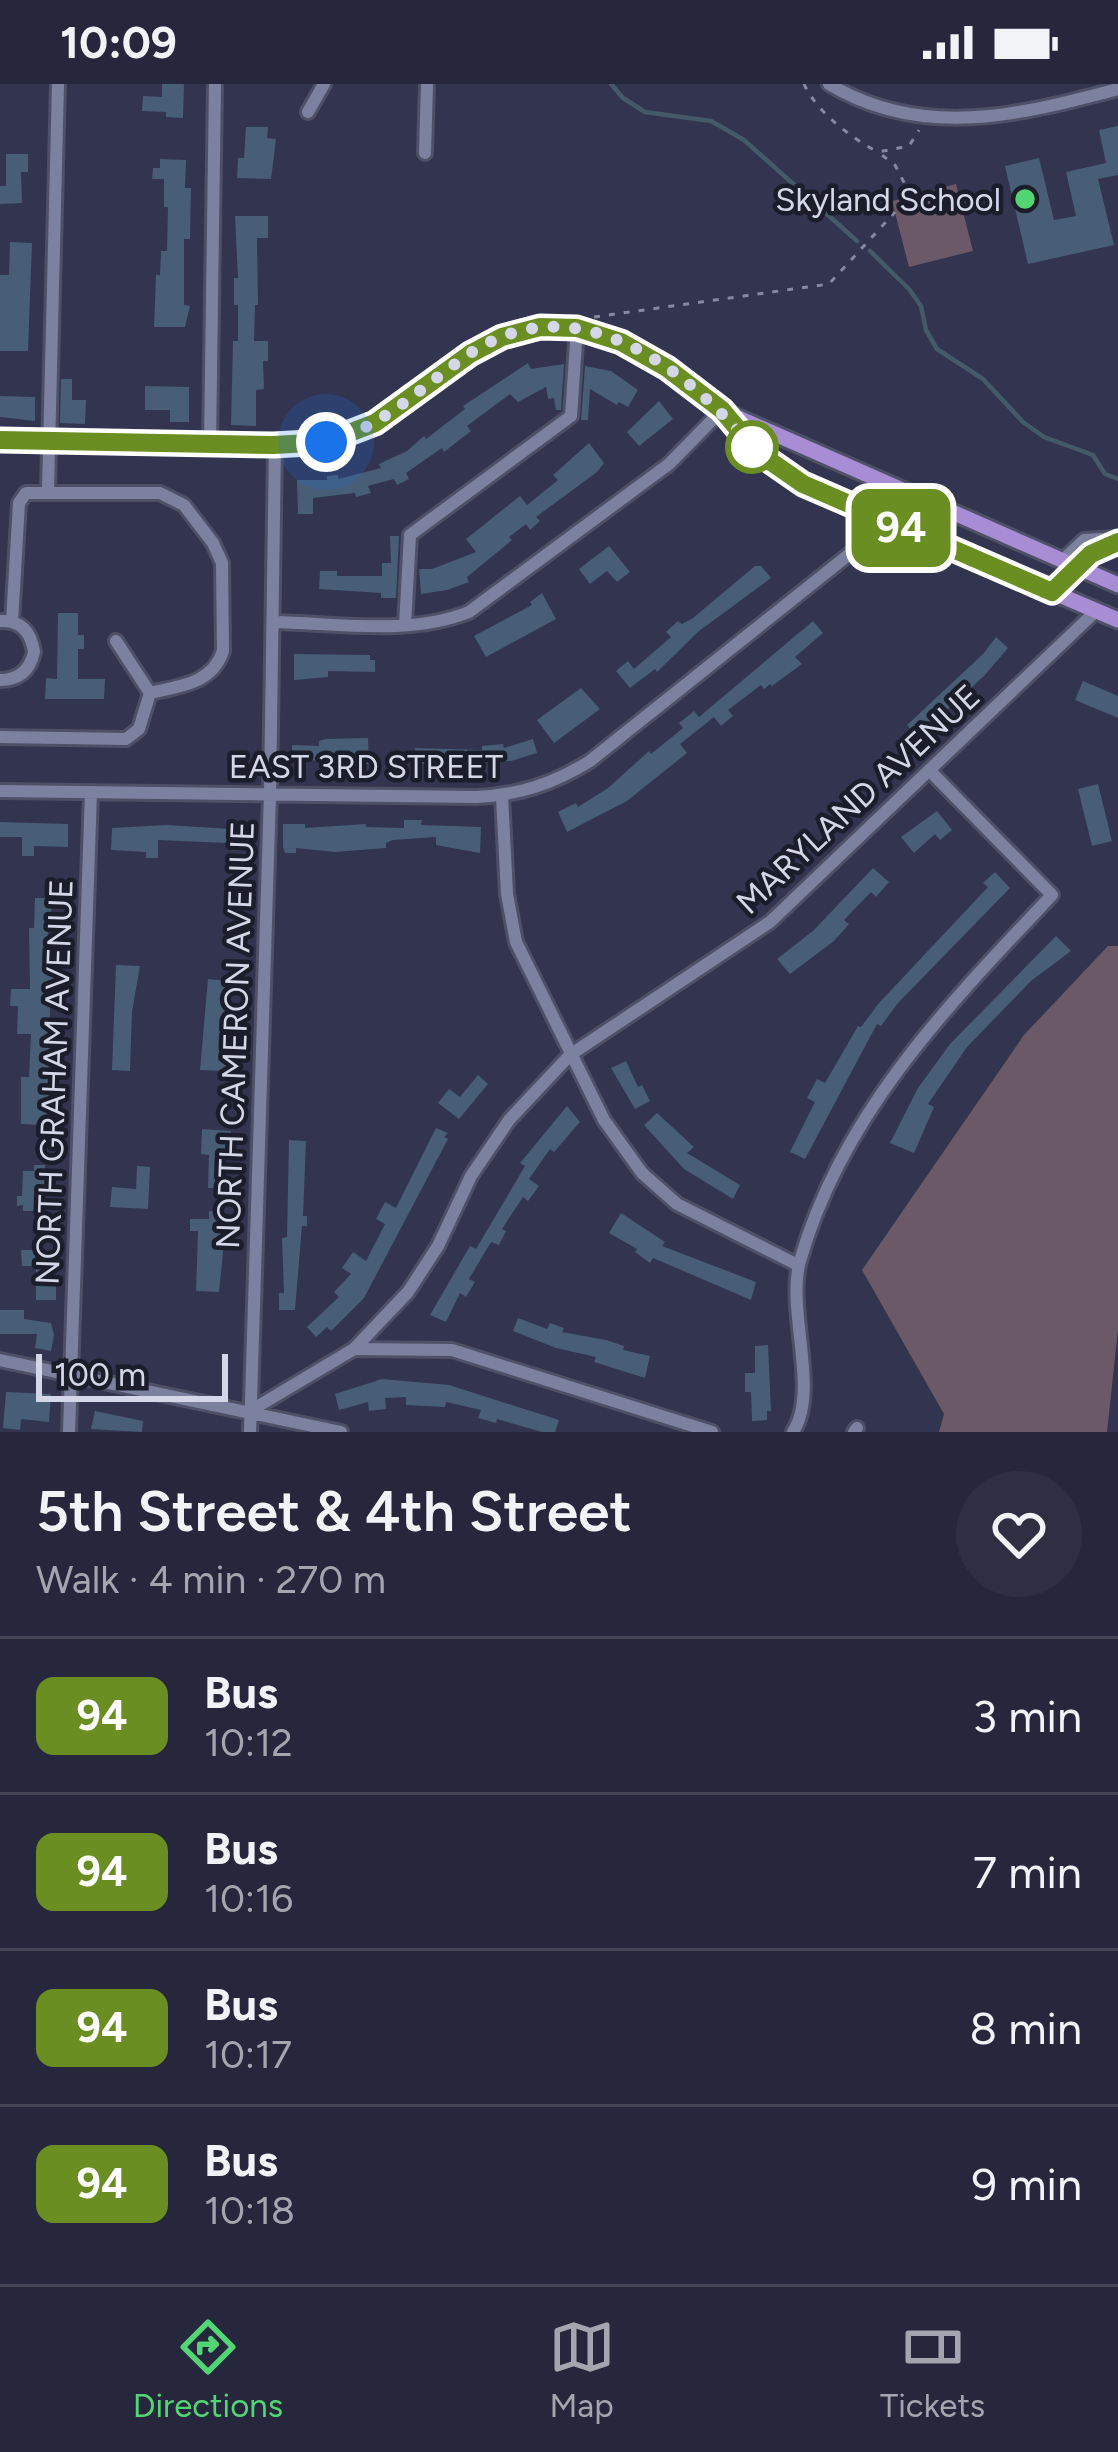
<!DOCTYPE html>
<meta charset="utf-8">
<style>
:root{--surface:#26273c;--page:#2e2f43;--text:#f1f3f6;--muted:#a4a5af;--line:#424456;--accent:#52d673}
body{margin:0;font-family:Figtree,sans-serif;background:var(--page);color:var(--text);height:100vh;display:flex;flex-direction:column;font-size:45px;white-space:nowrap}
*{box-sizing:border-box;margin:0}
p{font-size:39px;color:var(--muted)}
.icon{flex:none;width:66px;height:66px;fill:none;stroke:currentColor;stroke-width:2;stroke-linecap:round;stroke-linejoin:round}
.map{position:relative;height:1348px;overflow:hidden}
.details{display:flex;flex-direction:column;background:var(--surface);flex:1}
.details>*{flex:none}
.badge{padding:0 24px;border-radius:18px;font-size:42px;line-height:78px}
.scale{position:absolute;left:36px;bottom:30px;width:192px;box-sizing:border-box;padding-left:12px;border:6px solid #d4d7e8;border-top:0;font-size:33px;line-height:42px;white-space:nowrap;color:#d4d7e8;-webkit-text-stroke:9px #1c1d2a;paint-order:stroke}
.you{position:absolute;width:60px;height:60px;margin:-30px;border:9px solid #fff;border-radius:50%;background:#1a73e8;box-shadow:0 0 0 18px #1a73e833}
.map>.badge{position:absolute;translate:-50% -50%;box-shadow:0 0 0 6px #fff}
.round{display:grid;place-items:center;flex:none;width:126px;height:126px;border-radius:63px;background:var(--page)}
.summary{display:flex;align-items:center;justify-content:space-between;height:204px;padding:0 36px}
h1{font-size:57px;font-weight:600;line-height:90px}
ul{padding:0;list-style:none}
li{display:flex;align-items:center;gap:36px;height:156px;padding:0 36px;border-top:3px solid var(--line)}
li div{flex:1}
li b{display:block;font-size:45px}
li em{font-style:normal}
li .badge{min-width:132px;font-weight:700;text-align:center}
.status{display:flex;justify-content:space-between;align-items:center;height:84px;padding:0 60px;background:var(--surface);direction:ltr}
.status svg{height:33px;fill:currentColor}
.tabs{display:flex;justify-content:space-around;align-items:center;height:168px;border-top:3px solid var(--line);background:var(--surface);font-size:33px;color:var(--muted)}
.tabs a{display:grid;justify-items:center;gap:6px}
.tabs .active{color:var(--accent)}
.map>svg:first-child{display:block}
.green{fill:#6b5968}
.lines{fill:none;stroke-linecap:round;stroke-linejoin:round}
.stream{stroke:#445a68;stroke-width:4.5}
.building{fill:#485d76}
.minor-casing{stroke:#4e5067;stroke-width:18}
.major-casing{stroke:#4e5067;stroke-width:21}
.path{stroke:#8789a0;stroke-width:3;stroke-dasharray:6 9;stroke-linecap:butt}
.minor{stroke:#7d81a0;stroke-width:12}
.major{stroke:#a88dd5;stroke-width:15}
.line-casing{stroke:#fff;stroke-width:27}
.line{stroke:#6b8e23;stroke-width:18}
.walk{stroke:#d4d7e8;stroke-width:12;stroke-dasharray:0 21.6}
.poi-dot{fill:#52d673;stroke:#1c1d2a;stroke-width:4.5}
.stop-dot{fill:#fff;stroke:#6b8e23;stroke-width:6}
.labels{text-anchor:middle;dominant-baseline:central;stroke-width:9;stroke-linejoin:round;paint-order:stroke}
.poi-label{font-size:33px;fill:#d4d7e8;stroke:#1c1d2a;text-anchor:end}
.street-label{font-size:33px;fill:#d4d7e8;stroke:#1c1d2a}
</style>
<div class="status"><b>10:09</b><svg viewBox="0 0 49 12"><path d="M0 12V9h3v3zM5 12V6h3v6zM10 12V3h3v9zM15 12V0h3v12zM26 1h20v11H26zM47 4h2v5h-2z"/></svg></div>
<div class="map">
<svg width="1118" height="1348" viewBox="0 0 1118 1348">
<rect width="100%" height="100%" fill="#323450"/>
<path class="green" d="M956,100L973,167L909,183L892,117Z
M1108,862H1118V1246L1107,1348H939L944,1330L862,1186L1024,951Z"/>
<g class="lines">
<path class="stream" d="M611,0L623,14L645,28L711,37L744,56L857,157
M870,167L909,205L921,222L926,246L937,265L983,295L1023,338L1044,353L1093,371L1105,390L1118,395"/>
</g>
<path class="building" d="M162,0H184L183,34L166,33V28L142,27L143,12L162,13Z
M1118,42V91L1098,95L1114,161L1028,180L1005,82L1039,74L1054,136L1076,132L1066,88L1106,79L1099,46Z
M246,43H268L267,54L276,55L271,95L237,94L238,74H244Z
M6,70H28V88H21L22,119L0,120V102H6Z
M160,75L186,76L185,104H191L190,155H184V221L190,222L185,243H154L156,191H160L161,167H167L168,123H164V95H152L153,84H160Z
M235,132H268V154H257L258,221H255L254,257H268V277H263L264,305L256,306V342L231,341L233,257H238V221H234V194H238Z
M10,158L32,159L28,267H0V191H9Z
M528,279L531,285L564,280L561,326H556L554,314L548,315L546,303L518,318L510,310L467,342L471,347L444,368L442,364L406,389L409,395L397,401L394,395L368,402L371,409L356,413L355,409L313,414V430H298L297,396H327V392L338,391V395L381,384L379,380L407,367L424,352L426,355L465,325L463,322Z
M585,282L611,287L638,306L628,323L619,318L617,321L590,305L588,336H581Z
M61,295H72V316H86L85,340L60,339Z
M145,302L189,303V338H170V326H145Z
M0,312L35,313V337L0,333Z
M659,317L673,335L639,362L627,348Z
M589,359L604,379L597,388L536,433L540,437L530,446L526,440L509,453L512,456L467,493L469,498L447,506L421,510L419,485H432L476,468L466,455L520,412L527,421L558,396L553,391Z
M390,452H399L396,514H381V509L319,505L320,487H337V492H382V479H391Z
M609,462L630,488L617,498L607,487L590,500L579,485Z
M755,482H761L771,494L699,547L657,588L655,585L630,604L616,587L628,577L634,585L671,553L666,548L678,537L682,540L693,534Z
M542,509L556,535L486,573L474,552L532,521L530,518Z
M58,529H78V551H84V565H78V595H105L104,615H45L46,594L57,595Z
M813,537L823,549L795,573L802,580L772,602L770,600L764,605L761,601L728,626L733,632L721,642L714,633L680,660L687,669L627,717L567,748L558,728L576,719L578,723L608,704L649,667L651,670L683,644L679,639L694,627L699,633Z
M996,553L1008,564L984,592L917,653L907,641L983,570Z
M294,570L370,571V576H375V588L328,587V593L294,596Z
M1083,597L1118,612V634L1075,616Z
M581,604L600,625L554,659L537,636Z
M368,654L369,680L325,682V677L292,675V661L319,662V657L326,655Z
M533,655L537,669L511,677L414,680L415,664L482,666V662L503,660L504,664Z
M1098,700L1112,757L1092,762L1078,705Z
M937,727L952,746L940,756L935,750L914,769L901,753Z
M404,736H422L421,741L481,743L480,769L436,761V753L393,756L386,759V764L335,768L296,764V769H285L283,763V740H305V744L366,740V743L404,744Z
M0,738L68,740V763L34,762V772H22V753H0Z
M167,741L247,746V767H232L226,764V759L158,756V774H146V768L111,766L112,744Z
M873,784L889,798L876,813L871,808L844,836L849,840L834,857L790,890L777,875L814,846Z
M995,788L1010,804L898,919L881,942L877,940L805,1075L790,1068L815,1018L807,1014L817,995L825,999L858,942L861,943L879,919L988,803L983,799Z
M35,814H53L47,857H52V873H56L55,923H50L48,1034H43V1041L21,1040V993H29L31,950H17L18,922H10L11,905H30L29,844H34Z
M1056,852L1071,867L1031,897L967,963L928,1020L934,1023L914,1069L890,1059L918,1004L950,960Z
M116,881L140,882L132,928L130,987L112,986Z
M208,895L228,897V906H232L231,921H227V940L231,941L227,987L200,986Z
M626,977L638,1003L642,1001L650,1017L635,1025L611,984Z
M478,991L488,1000L459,1035L438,1019L449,1005L460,1013Z
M567,1022L580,1038L554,1068L550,1065L529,1095L539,1102L528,1117L523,1113L502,1145L506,1147L499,1161L491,1158L469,1195L475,1198L466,1213L460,1209L446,1238L430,1231L470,1162L476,1165L525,1082L520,1079Z
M657,1029L694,1063L687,1069L740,1101L733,1115L684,1085L644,1041Z
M436,1044L448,1049L444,1053L448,1055L364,1214L331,1247L327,1243L316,1253L307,1243L339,1213L334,1208L351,1190L342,1184L353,1168L366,1177L385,1140L376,1135L385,1118L396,1124Z
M202,1045L231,1047V1060L226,1059L225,1104H208L209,1071L201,1070Z
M289,1056L306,1057L303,1132H307V1142H302L295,1226H279V1209H284L282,1154L287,1153Z
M34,1081H45L44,1127H23V1121L17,1122V1112H22L23,1087H34Z
M137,1082L150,1083L148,1125L110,1123L112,1103L136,1105Z
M209,1127H221V1140H226L219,1208L196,1207L198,1147H190V1135H209Z
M621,1129L665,1158L662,1162L756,1198L751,1216L653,1174L650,1179L635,1168L637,1165L609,1149Z
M21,1166H48L49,1199H56V1216H36V1182H22Z
M0,1226H24V1235L51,1239L54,1251L51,1267L35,1264L37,1250H0Z
M518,1234L547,1245L550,1239L564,1244L562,1248L606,1256L624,1262L623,1266L650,1272L645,1294L594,1278L596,1273L556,1264L513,1247Z
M768,1261L771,1327H767V1336L752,1337L751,1308H745V1289H755V1262Z
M382,1295L449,1301L559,1336L555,1348H542L497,1335L496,1339L478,1334L481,1326L446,1318L445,1323L406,1321V1313L385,1314L386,1325L369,1327L368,1318L339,1326L335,1310Z
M6,1308L51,1310L49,1338L21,1335L20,1346L3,1344Z
M95,1327L143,1337L142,1348L91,1345Z"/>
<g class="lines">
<defs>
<path id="minor" d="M829,0C922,56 1020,31 1118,5
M308,28L324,0
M425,69L427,0
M210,360L215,0
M48,406L58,0
M1064,475L1084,456L1118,454
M1051,508L1091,470L1118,458
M0,537C21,536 31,548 34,568C30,586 19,596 0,596
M12,538L19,419L26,409H160L184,421L213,459L222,479L223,567C212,600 180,602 150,609
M273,538C337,539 409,552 469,528L669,380L722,326
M405,541L410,451L571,332L577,244
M0,653L126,655L139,645L150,609L116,557
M0,707L476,713C519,711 553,700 590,677L921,413
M502,712L507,810L516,858L604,1036L642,1089L677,1120L798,1181
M356,1265L452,1266L712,1348
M0,1276L341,1348
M250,1327L354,1265L408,1208L438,1162L471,1092L509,1036L570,971L770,838L1096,527
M69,1348L91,708
M250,1348L270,710L275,361
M793,1348C820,1307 786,1225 800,1177C842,1029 951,918 1052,811L929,686
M854,1348L857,1344"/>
<path id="major" d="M725,328L1118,501
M0,356C70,358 141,358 211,360C252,360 298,366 339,355C433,327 484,211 599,249C643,263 690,295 722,327C754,358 762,376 803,401L1118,536"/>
</defs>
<use href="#minor" class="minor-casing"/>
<use href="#major" class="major-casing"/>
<path class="path" d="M804,0C816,27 850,53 876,67
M911,112L895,81L878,68L909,62L919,46
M594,233L829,200L895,128"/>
<use href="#minor" class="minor"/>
<use href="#major" class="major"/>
</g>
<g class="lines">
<defs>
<path id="line" d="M0,356L274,361L326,358L375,339L470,270L502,253L540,243L577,244L621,258L667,284L722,326L757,368L803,400L1052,508L1091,470L1118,458"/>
</defs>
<use href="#line" class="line-casing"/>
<use href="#line" class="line"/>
<path class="walk" d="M326,358C381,345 420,304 466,272C576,196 685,283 757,368L752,363"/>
</g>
<circle class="poi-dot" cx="1025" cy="115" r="12"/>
<circle class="stop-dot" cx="752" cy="363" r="24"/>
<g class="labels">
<g class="poi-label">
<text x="1001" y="115">Skyland School</text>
</g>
<g class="street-label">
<text x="366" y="682">EAST 3RD STREET</text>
<text transform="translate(858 715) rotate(-43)">MARYLAND AVENUE</text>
<text transform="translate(235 951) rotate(-88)">NORTH CAMERON AVENUE</text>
<text transform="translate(54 998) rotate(-88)">NORTH GRAHAM AVENUE</text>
</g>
</g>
</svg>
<div class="scale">100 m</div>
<div class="you" style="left:326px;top:358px"></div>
<b class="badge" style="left:901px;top:444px;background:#6b8e23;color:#fff">94</b>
</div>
<section class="details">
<div class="summary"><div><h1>5th Street &amp; 4th Street</h1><p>Walk · 4 min · 270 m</p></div><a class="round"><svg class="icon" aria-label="heart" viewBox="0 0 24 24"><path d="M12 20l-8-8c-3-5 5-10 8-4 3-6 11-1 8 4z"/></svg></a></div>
<ul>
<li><span class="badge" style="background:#6b8e23;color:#fff">94</span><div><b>Bus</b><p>10:12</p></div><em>3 min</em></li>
<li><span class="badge" style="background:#6b8e23;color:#fff">94</span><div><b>Bus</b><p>10:16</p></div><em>7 min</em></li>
<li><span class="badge" style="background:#6b8e23;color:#fff">94</span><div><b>Bus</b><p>10:17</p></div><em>8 min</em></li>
<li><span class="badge" style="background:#6b8e23;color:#fff">94</span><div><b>Bus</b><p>10:18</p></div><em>9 min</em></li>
</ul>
</section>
<nav class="tabs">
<a class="active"><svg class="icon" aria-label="directions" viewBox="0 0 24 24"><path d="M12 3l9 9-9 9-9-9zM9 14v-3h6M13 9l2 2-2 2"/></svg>Directions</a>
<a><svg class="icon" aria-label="map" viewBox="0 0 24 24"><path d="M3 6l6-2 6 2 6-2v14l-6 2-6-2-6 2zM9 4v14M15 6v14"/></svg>Map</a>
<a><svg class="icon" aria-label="tickets" viewBox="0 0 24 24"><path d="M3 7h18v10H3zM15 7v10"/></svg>Tickets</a>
</nav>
